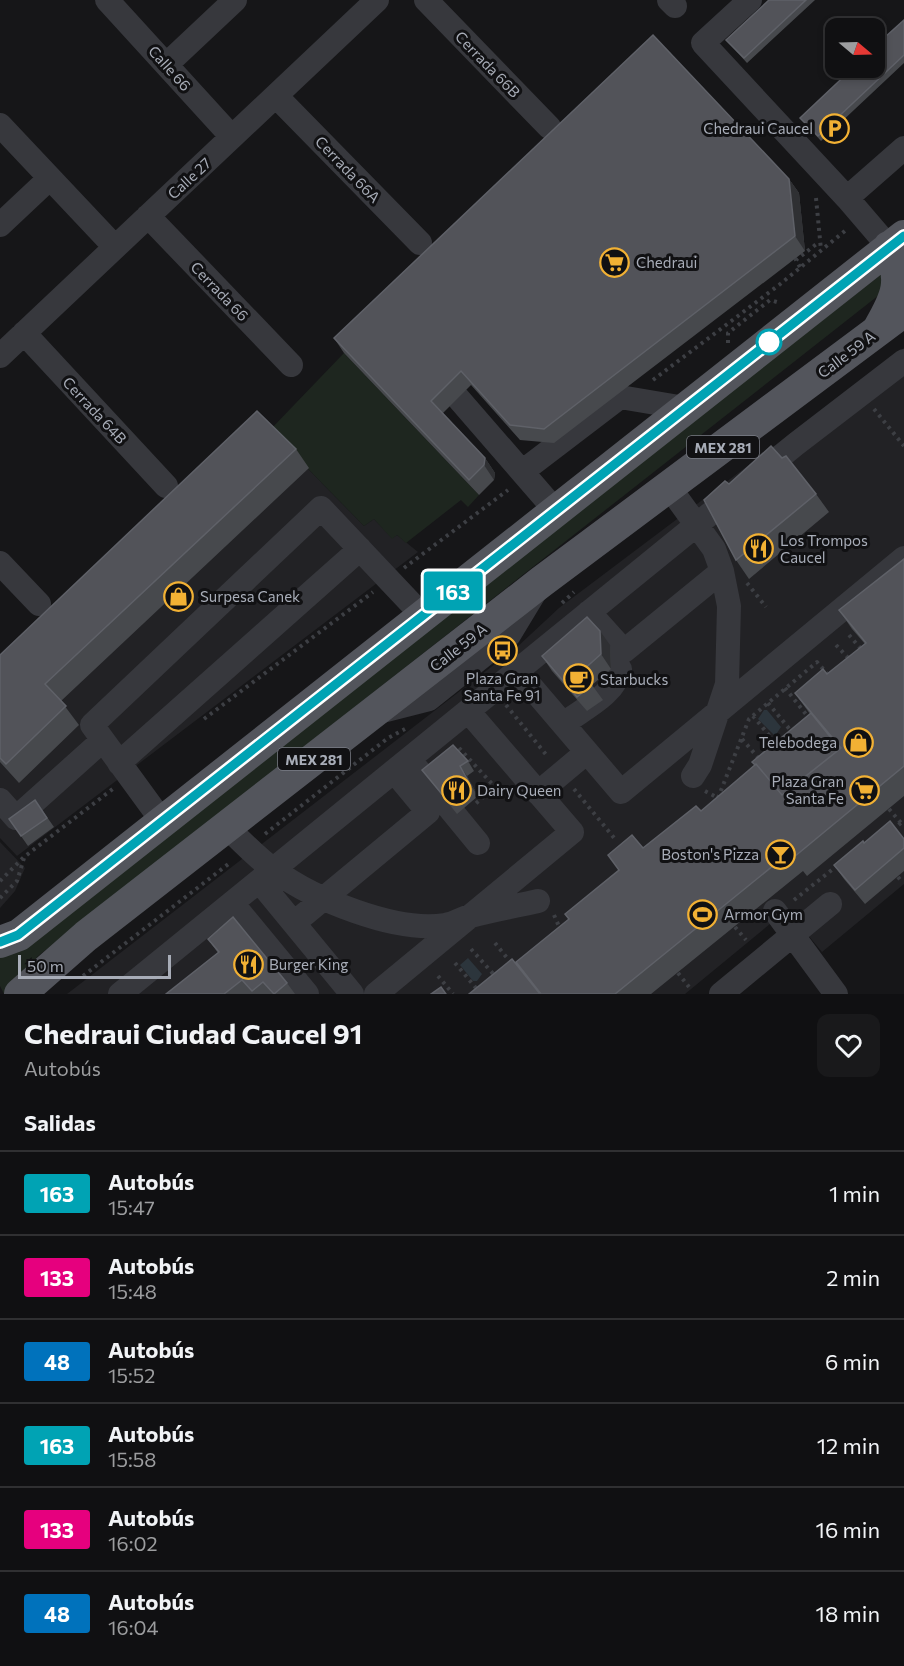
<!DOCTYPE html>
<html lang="es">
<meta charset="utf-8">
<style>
:root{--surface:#101012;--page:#19191b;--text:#f1f3f6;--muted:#9c9d9f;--line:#303032}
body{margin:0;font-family:Commissioner,sans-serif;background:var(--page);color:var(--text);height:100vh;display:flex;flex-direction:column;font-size:22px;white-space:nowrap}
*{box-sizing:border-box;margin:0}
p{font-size:20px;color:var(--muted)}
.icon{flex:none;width:33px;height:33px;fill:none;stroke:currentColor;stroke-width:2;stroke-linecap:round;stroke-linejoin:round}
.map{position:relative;height:994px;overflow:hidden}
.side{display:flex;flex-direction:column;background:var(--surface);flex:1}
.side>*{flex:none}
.badge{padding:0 12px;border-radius:4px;font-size:21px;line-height:39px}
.needle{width:39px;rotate:109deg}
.tools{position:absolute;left:825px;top:18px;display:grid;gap:12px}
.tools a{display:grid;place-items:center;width:60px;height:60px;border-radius:12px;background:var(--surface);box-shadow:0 3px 9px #0003,0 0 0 2px var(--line);font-size:30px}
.scale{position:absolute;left:18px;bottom:15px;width:153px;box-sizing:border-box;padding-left:6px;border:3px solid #a8adb8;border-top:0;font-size:16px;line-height:21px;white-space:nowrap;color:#a8adb8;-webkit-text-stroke:4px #111113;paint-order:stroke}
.map>.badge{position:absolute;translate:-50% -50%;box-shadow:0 0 0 3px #fff}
h2{padding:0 24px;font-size:22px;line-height:54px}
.round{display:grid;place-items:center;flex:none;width:63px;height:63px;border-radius:12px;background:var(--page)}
.head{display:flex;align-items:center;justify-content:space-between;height:102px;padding:0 24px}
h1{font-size:28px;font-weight:700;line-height:45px}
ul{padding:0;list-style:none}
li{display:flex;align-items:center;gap:18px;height:84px;padding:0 24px;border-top:2px solid var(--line)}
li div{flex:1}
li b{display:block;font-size:22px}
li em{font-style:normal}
li .badge{min-width:66px;font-weight:700;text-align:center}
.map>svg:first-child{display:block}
.built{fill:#222225}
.green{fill:#1e261f}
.water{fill:#2c353c}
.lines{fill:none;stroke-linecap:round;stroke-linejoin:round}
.path{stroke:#3d3f44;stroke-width:4;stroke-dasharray:3 4.5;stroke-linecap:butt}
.minor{stroke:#37383d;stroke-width:24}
.major{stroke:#53555c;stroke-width:32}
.wall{fill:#47494d}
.shaded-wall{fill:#2f3033}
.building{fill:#525359;stroke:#5f6168;stroke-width:1.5}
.line-casing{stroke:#fff;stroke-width:14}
.line{stroke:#00a3b4;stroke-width:9}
.stop-dot{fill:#fff;stroke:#00a3b4;stroke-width:3}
.labels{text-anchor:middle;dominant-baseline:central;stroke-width:6;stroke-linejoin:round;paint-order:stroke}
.shield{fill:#111113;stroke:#7b7e86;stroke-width:1.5}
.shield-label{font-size:14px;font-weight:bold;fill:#a8adb8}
.street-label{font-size:15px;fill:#a8adb8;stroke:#111113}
.poi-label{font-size:15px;fill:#a8adb8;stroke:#111113;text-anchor:start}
</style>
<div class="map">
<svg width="904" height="994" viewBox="0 0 904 994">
<rect width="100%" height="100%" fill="#161618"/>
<path class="built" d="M904,348V884L822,952L787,910L685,994H67L516,648L559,608Z
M270,430L364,526L374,519L392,538L397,535L418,552L17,856L0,838V686Z
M0,842L25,868L15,891L0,908Z"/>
<path class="green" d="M891,267L893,284L38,956L4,994L0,986V956Z
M344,353L479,495L468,507L461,500L406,543L397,535L392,539L374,519L364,526L270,430Z"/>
<path class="water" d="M764,710H767L781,727L775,736L758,719Z
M468,958L482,974L477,981H473L460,965Z"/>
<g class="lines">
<path class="path" d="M816,198L821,250
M800,267L796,260L819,242
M728,343V333L770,300L780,303
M653,380L779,285L846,230
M874,409L904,446
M404,568L508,490
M747,583L766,607
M562,603L574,592
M849,635L861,649
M836,645L850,660
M785,688L809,718
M768,703L792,732
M506,705L548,757
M753,716L777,745
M204,719L373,592
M742,739L761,761
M459,748L495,787L474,805
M574,789L615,839
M705,791L720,799
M718,798L749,719L817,662L830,677
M889,809L901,823
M893,830L904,820
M265,834L388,738L405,729
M898,877L902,882
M0,881L24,857L114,788
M0,898L17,881L24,858
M794,900L838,865
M554,915L561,931
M735,927L746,940
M495,943L512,964
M471,949L496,977
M455,963L481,994
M678,973L689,987
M83,976L231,862
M438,976L453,994"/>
<path class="minor" d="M107,0L232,137
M426,0L549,127
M669,0L675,6
M750,0L703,43L847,198L889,247
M167,64L235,0
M276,96L420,243
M0,125L115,247
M847,198L904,148
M148,216L291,365
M0,225L50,178
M24,333L166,486
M0,356L377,0
M458,398L556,511
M523,471L620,397L685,408
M669,487L714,549L722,571L729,606L727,684L700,765L693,776
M0,563L39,604
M589,612L624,651L722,571
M517,670L621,792L904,558
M378,712L429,699L509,635L535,592
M563,724C583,709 616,694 620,669L599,642
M409,759L478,843
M119,763L360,549
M538,793L587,752
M0,800L16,818L103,740
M162,821L92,725L321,508L423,616
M226,827C242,841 257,858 274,870C313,899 396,933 445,925C454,924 462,918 471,916C493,910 516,906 538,901
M259,881L352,994
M232,903L307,994
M775,911L836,994
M294,923L428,812L394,771
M120,994L796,444L904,361
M376,994L572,832L468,711
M721,994L830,904"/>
<path class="major" d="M879,328C897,297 904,281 889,247
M0,942L19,935L904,236
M20,994L86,936L541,582L904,311"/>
</g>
<path class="wall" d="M769,0H815L747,63L726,40Z
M904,20V63L821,141L800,118Z
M789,179L799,193L805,251L554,443L520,440L471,385L443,413L485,458L495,473L494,480L479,495L344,353L334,338Z
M296,449L309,468L61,701L79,725L19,783L0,762V655Z
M729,484L816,494L829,512L749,579L736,560Z
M904,559V796L807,876L803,871L651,994H469L526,976L569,920L565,914L619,870L643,848L701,811L755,765L810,714L795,693L827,674L865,644L852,629L839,610Z
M610,645L611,669L592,685L603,700L587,711L552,671L542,656Z
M468,761L474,771L467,776L478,796L457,814L422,770Z
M35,800L54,827L28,846L9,819Z
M904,839V871L865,904L844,879L834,865L864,843Z
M208,939L287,983L295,994H166L218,953Z"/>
<path class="shaded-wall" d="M789,179L799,193L805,251L795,236Z
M485,458L495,473L494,480L484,465Z
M600,631L610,645L611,669L601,654Z
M460,766L467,776L478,796L471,786Z"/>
<path class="building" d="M769,0H806L744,58L726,40Z
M904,20V55L818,136L800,118L853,68H874V47Z
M653,35L789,179L795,236L544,429L510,425L461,371L431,401L485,458L484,465L469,480L334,338Z
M257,411L296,449L45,684L66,706L6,764L0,758V655Z
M771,446L782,458L786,456L816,494L736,560L704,500L725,481L729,484Z
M904,559V766L794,857L790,852L615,994H541L516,962L569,919L565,914L619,870L608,855L632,835L643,848L696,806L701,811L756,764L782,795L841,748L795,693L823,669L827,674L866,643L839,610Z
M587,617L600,631L601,654L581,672L592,685L577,697L542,656Z
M811,713L840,749L782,795L756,764L755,765L752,762Z
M453,745L468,761L460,766L471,786L450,804L422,770Z
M35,800L47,818L21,836L9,819Z
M890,821L904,839V848L855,890L834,865L863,841L864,843Z
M233,917L287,983L274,994L263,982L252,991L242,980L224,994H166L219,952L208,939Z
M512,959L540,994H469Z
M441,987L446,994H431Z"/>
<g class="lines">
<defs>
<path id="line" d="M0,942L18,935L904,236"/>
</defs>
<use href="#line" class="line-casing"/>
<use href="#line" class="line"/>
</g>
<defs>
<symbol id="parking-ring" viewBox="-11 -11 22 22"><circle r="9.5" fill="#111113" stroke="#f2b134" stroke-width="1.5"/><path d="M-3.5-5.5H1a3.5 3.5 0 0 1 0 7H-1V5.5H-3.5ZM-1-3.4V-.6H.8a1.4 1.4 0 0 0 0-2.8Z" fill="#f2b134"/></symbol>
<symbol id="supermarket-ring" viewBox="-11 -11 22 22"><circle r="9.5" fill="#111113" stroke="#f2b134" stroke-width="1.5"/><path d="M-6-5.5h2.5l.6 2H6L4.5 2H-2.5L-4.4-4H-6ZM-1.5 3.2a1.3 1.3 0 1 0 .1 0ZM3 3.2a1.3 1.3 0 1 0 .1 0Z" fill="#f2b134"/></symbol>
<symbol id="restaurant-ring" viewBox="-11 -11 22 22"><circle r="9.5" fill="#111113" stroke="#f2b134" stroke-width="1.5"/><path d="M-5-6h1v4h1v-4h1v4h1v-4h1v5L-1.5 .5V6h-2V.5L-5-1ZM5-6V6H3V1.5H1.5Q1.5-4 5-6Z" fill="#f2b134"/></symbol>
<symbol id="shop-ring" viewBox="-11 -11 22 22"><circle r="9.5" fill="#111113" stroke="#f2b134" stroke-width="1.5"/><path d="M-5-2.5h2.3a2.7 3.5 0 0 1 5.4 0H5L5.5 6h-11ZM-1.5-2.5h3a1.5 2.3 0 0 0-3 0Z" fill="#f2b134"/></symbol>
<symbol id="bus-ring" viewBox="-11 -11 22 22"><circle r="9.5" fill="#111113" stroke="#f2b134" stroke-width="1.5"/><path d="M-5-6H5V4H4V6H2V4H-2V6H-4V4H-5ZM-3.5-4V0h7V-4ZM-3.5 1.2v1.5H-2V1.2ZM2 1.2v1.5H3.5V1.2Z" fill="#f2b134"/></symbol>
<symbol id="cafe-ring" viewBox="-11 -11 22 22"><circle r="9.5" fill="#111113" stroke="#f2b134" stroke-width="1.5"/><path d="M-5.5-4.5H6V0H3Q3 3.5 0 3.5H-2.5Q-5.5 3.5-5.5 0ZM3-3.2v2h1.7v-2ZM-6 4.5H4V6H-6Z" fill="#f2b134"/></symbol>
<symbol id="bar-ring" viewBox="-11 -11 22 22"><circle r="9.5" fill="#111113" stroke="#f2b134" stroke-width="1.5"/><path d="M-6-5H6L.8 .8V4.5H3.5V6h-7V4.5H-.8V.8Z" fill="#f2b134"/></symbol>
<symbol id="stadium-ring" viewBox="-11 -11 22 22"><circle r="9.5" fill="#111113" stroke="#f2b134" stroke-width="1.5"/><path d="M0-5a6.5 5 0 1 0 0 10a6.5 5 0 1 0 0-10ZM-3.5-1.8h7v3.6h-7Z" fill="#f2b134"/></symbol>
</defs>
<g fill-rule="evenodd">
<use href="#parking-ring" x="818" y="112" width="33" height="33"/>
<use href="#supermarket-ring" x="598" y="246" width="33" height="33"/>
<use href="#restaurant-ring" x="742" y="532" width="33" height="33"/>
<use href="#shop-ring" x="162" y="580" width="33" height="33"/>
<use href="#bus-ring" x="486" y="634" width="33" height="33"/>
<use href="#cafe-ring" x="562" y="662" width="33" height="33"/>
<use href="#shop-ring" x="842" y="726" width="33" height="33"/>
<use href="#restaurant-ring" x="440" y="774" width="33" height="33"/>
<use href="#supermarket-ring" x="848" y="774" width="33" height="33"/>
<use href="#bar-ring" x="764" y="838" width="33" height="33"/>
<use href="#stadium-ring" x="686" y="898" width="33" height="33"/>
<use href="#restaurant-ring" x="232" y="948" width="33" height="33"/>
</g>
<circle class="stop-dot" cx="769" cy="342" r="12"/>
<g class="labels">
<g class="shield">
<rect x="687" y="436" width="72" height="22" rx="4.5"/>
<rect x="278" y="748" width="72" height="22" rx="4.5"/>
</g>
<g class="shield-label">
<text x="723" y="447">MEX 281</text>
<text x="314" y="759">MEX 281</text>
</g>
<g class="street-label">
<text transform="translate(488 64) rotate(46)">Cerrada 66B</text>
<text transform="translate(170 68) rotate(48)">Calle 66</text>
<text transform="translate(348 169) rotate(46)">Cerrada 66A</text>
<text transform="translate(189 178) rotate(-43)">Calle 27</text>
<text transform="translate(220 291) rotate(46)">Cerrada 66</text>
<text transform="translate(846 354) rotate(-37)">Calle 59 A</text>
<text transform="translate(95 410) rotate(47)">Cerrada 64B</text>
<text transform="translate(458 647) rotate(-38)">Calle 59 A</text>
</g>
<g class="poi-label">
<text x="813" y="128" text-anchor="end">Chedraui Caucel</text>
<text x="636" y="262">Chedraui</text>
<text x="780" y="540">Los Trompos<tspan x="780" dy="17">Caucel</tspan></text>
<text x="200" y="596">Surpesa Canek</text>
<text x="502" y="678" text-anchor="middle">Plaza Gran<tspan x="502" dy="17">Santa Fe 91</tspan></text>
<text x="600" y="679">Starbucks</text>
<text x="837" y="742" text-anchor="end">Telebodega</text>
<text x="844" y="781" text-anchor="end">Plaza Gran<tspan x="844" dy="17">Santa Fe</tspan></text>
<text x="477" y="790">Dairy Queen</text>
<text x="759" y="854" text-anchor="end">Boston's Pizza</text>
<text x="724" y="914">Armor Gym</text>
<text x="269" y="964">Burger King</text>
</g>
</g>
</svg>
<div class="tools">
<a><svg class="needle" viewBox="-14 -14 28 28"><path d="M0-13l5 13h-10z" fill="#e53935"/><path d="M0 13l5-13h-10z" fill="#9c9d9f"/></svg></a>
</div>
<div class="scale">50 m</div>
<b class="badge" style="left:453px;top:591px;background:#00a3b4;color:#fff">163</b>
</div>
<section class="side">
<div class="head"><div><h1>Chedraui Ciudad Caucel 91</h1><p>Autobús</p></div><a class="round"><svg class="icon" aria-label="heart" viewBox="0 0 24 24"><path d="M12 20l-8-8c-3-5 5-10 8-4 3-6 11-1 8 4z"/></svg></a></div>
<h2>Salidas</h2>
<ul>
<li><span class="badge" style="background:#00a3b4;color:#fff">163</span><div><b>Autobús</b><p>15:47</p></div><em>1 min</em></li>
<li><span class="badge" style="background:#e6007e;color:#fff">133</span><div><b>Autobús</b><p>15:48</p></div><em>2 min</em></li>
<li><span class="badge" style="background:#0072bc;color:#fff">48</span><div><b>Autobús</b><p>15:52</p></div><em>6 min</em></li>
<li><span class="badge" style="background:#00a3b4;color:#fff">163</span><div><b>Autobús</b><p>15:58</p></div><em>12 min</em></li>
<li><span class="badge" style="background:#e6007e;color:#fff">133</span><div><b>Autobús</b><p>16:02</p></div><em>16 min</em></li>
<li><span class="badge" style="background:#0072bc;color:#fff">48</span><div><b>Autobús</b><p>16:04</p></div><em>18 min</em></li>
</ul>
</section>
